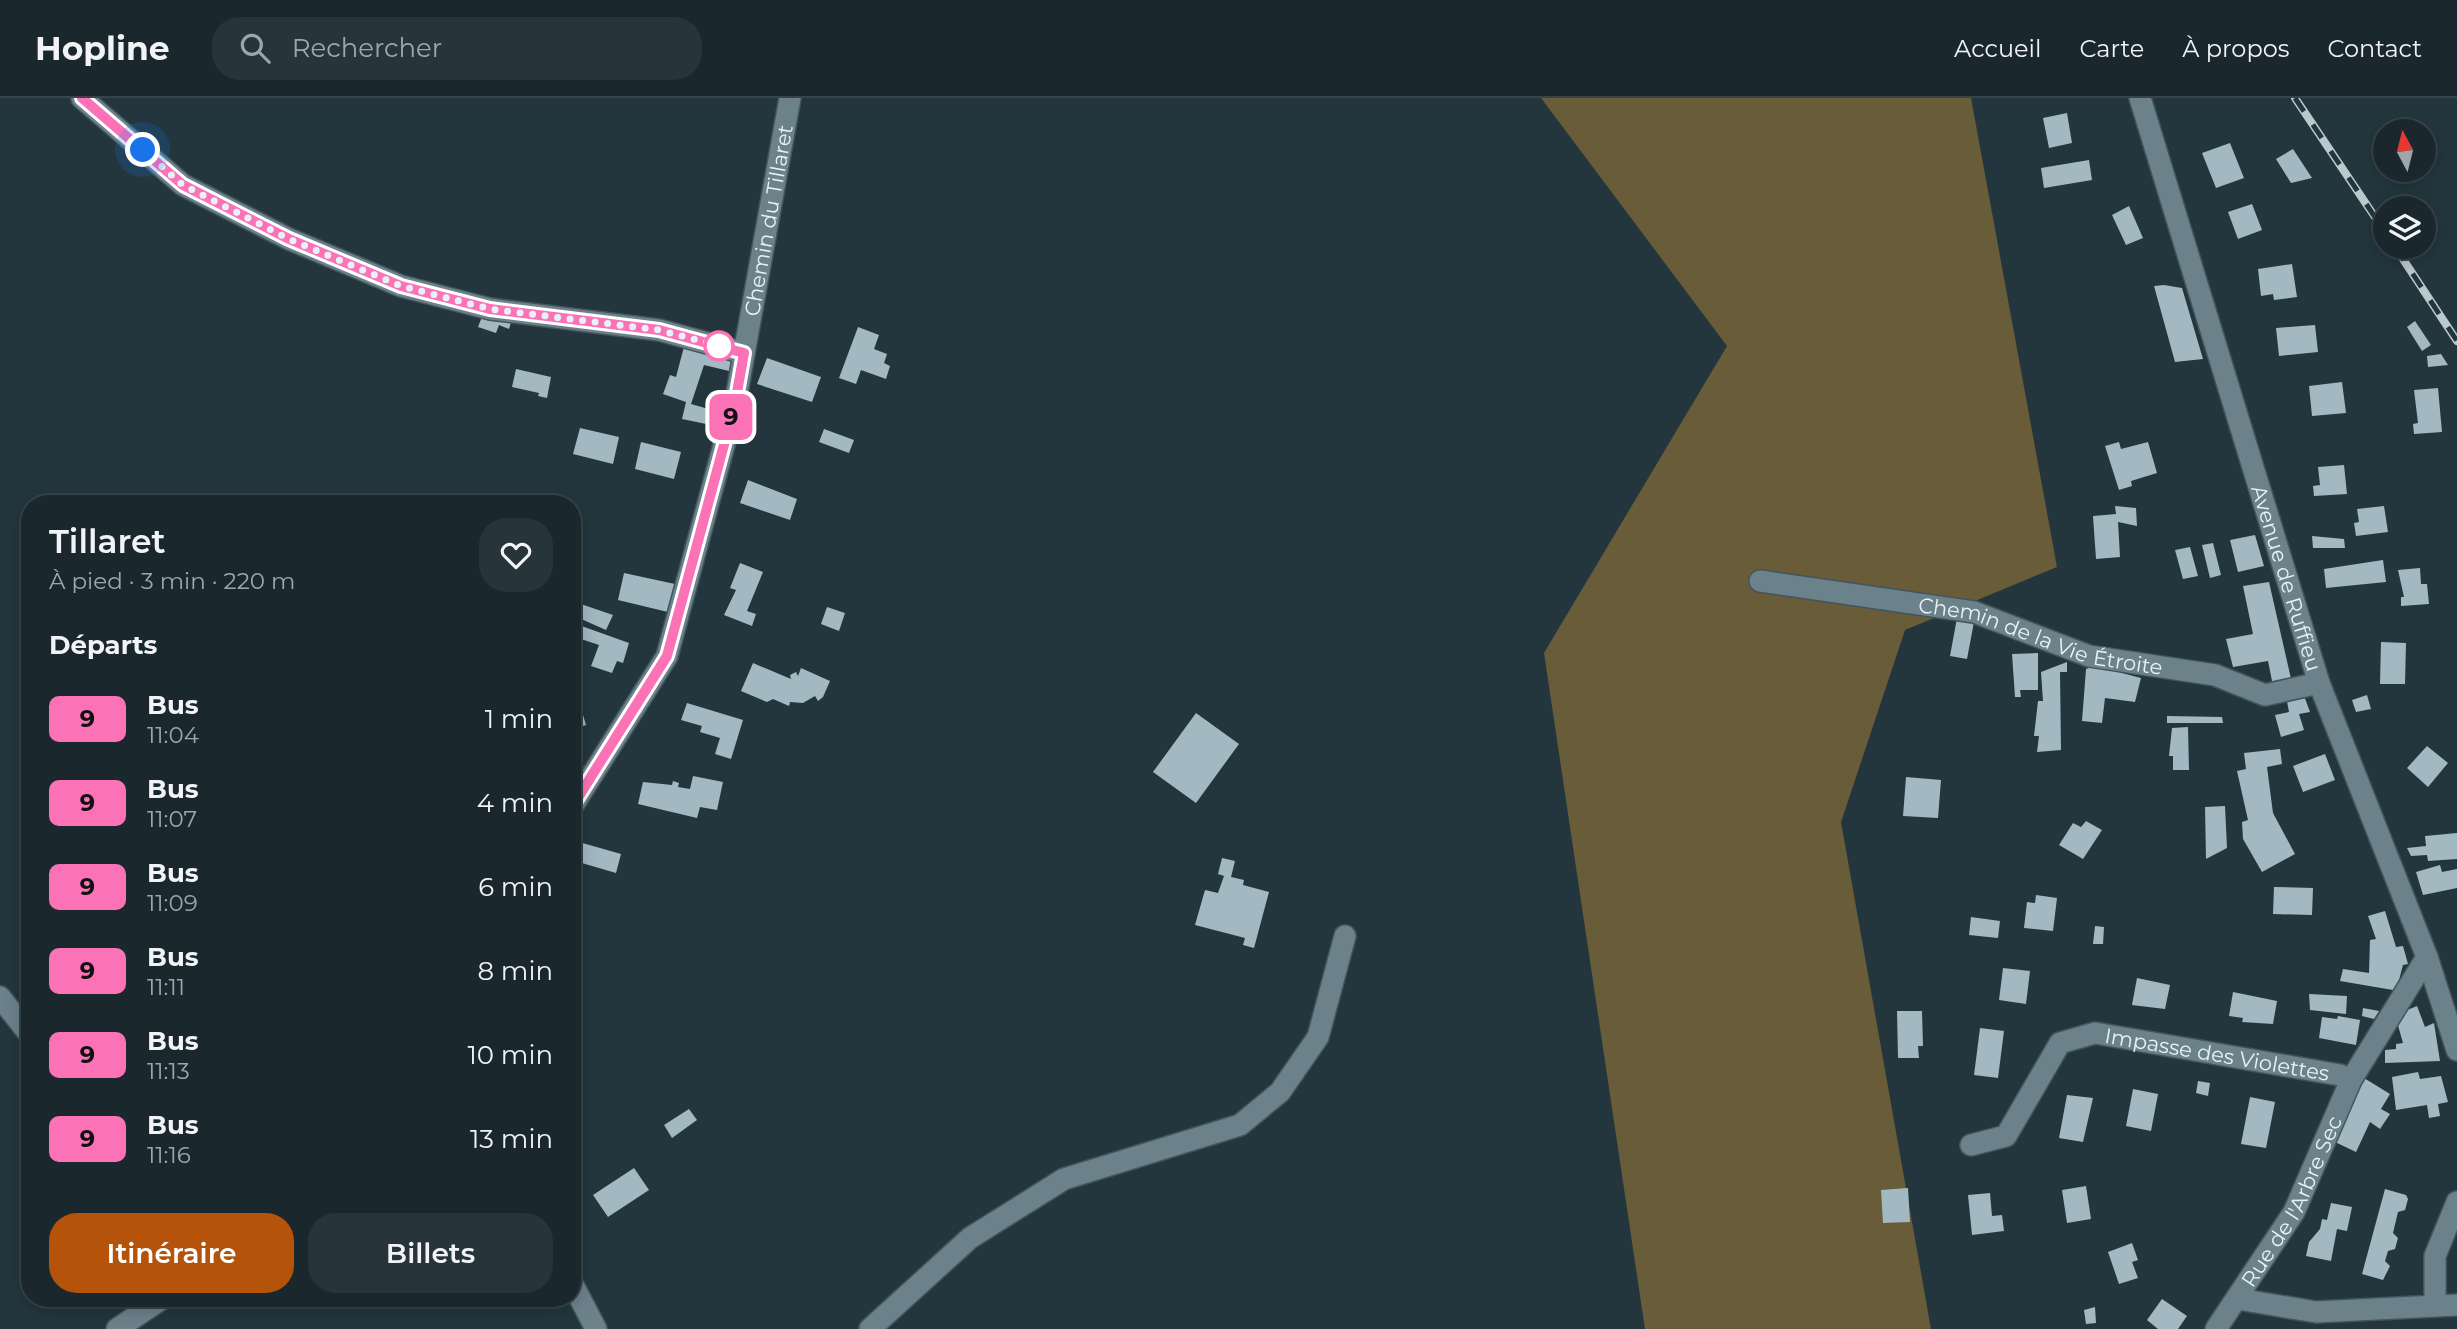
<!DOCTYPE html>
<html lang="fr">
<meta charset="utf-8">
<style>
:root{--surface:#1a282e;--page:#27343a;--text:#f1f3f6;--muted:#9fa6aa;--line:#38444a;--accent:#b45309}
body{margin:0;font-family:Montserrat,sans-serif;background:var(--page);color:var(--text);height:100vh;display:flex;flex-direction:column;font-size:26px;white-space:nowrap}
*{box-sizing:border-box;margin:0}
p{font-size:23px;color:var(--muted)}
.icon{flex:none;width:38px;height:38px;fill:none;stroke:currentColor;stroke-width:2;stroke-linecap:round;stroke-linejoin:round}
.map{position:relative;flex:1;overflow:hidden}
.sheet{position:absolute;left:21px;top:397px;width:560px;height:812px;display:flex;flex-direction:column;background:var(--surface);border-radius:28px;box-shadow:0 4px 18px #0003,0 0 0 2px var(--line)}
.sheet>*{flex:none}
.badge{padding:0 14px;border-radius:10px;font-size:24px;line-height:46px}
.needle{width:46px;rotate:353deg}
.fabs{position:absolute;left:2373px;top:21px;display:grid;gap:14px}
.fabs a{display:grid;place-items:center;width:63px;height:63px;border-radius:50%;background:var(--surface);box-shadow:0 4px 18px #0003,0 0 0 2px var(--line);font-size:35px}
.you{position:absolute;width:35px;height:35px;margin:-18px;border:5px solid #fff;border-radius:50%;background:#1a73e8;box-shadow:0 0 0 10px #1a73e833}
.map>.badge{position:absolute;translate:-50% -50%;box-shadow:0 0 0 4px #fff}
h2{padding:0 28px;font-size:26px;line-height:63px}
.round{display:grid;place-items:center;flex:none;width:74px;height:74px;border-radius:28px;background:var(--page)}
.overview{display:flex;align-items:center;justify-content:space-between;height:119px;padding:0 28px}
h1{font-size:33px;font-weight:600;line-height:52px}
.button{display:flex;gap:14px;margin-top:auto;padding:14px 28px}
.button a{flex:1;height:80px;border-radius:28px;background:var(--accent);color:#fff;font-size:28px;font-weight:600;line-height:80px;text-align:center}
.button a+a{background:var(--page);color:var(--text)}
ul{padding:0;list-style:none}
li{display:flex;align-items:center;gap:21px;height:84px;padding:0 28px}
li div{flex:1}
li b{display:block;font-size:26px}
li em{font-style:normal}
li .badge{min-width:77px;font-weight:700;text-align:center}
header{display:flex;align-items:center;gap:42px;box-sizing:border-box;height:98px;padding:0 35px;background:var(--surface);border-bottom:2px solid var(--line)}
header strong{font-size:33px}
nav{display:flex;gap:38px;margin-inline-start:auto;font-size:24px}
.search{width:490px;height:63px;background:var(--page);display:flex;align-items:center;gap:18px;box-sizing:border-box;padding:0 24px;border-radius:28px;color:var(--muted);font-size:26px}
.map>svg:first-child{display:block}
.forest{fill:#685c39}
.building{fill:#a2b9c2}
.lines{fill:none;stroke-linecap:round;stroke-linejoin:round}
.minor-casing{stroke:#43545c;stroke-width:24}
.minor{stroke:#6c828b;stroke-width:21}
.rail-casing{stroke:#bbc9ce;stroke-width:8}
.rail{stroke:#23363e;stroke-width:5;stroke-dasharray:16;stroke-linecap:butt}
.line-casing{stroke:#fff;stroke-width:16}
.line{stroke:#fc72b6;stroke-width:10}
.walk{stroke:#e6f2f7;stroke-width:7;stroke-dasharray:0 12.6}
.stop-dot{fill:#fff;stroke:#fc72b6;stroke-width:3.5}
.labels{text-anchor:middle;dominant-baseline:central;stroke-width:7;stroke-linejoin:round;paint-order:stroke}
.street-label{font-size:21px;fill:#e6f2f7;stroke:#23363e}
</style>
<header>
<strong>Hopline</strong>
<div class="search"><svg class="icon" aria-label="search" viewBox="0 0 24 24"><circle cx="10" cy="10" r="6"/><path d="M15 15l6 6"/></svg>Rechercher</div>
<nav><a>Accueil</a><a>Carte</a><a>À propos</a><a>Contact</a></nav>
</header>
<div class="map">
<svg width="2457" height="1231" viewBox="0 0 2457 1231">
<rect width="100%" height="100%" fill="#23363e"/>
<path class="forest" d="M1541,0H1971L2057,469L1905,532L1841,724L1931,1231H1645L1544,555L1727,248Z"/>
<path class="building" d="M2067,15L2072,45L2049,50L2043,20Z
M2230,45L2244,80L2216,90L2202,55Z
M2293,51L2312,80L2291,85L2276,61Z
M2089,62L2092,82L2044,90L2041,70Z
M2252,106L2262,132L2238,141L2228,114Z
M2129,108L2143,140L2126,147L2112,117Z
M2292,166L2297,199L2274,202L2273,196L2261,198L2258,171Z
M2164,187L2182,190L2203,261L2175,264L2154,188Z
M483,216L512,221L509,231L499,227L496,235L478,229Z
M2415,223L2431,247L2422,253L2407,229Z
M2315,227L2318,254L2279,258L2276,230Z
M858,229L879,237L874,251L887,256L884,265L890,268L886,281L861,272L856,286L839,280Z
M685,245L733,256L729,273L704,267L691,306L719,314L716,328L682,321L686,304L663,296L670,277L676,279Z
M2441,256L2448,267L2428,269L2427,258Z
M767,260L821,279L812,304L757,286Z
M516,271L551,279L547,300L538,298L539,295L512,289Z
M2342,284L2346,315L2312,318L2309,288Z
M2438,290L2442,334L2414,336L2413,326L2418,325L2414,292Z
M580,330L619,339L613,366L573,356Z
M824,331L854,342L849,355L819,344Z
M641,344L681,354L674,381L635,371Z
M2119,344L2121,351L2148,344L2157,375L2131,383L2132,388L2119,392L2105,348Z
M2344,367L2347,396L2314,398L2313,388L2320,387L2318,369Z
M748,382L797,401L790,422L740,405Z
M2115,408L2136,410L2137,428L2118,424L2120,459L2096,461L2093,418L2116,416Z
M2384,408L2388,434L2356,438L2354,425L2359,424L2357,411Z
M2255,437L2264,468L2238,474L2230,442Z
M2312,438L2344,441L2345,450H2313Z
M2213,445L2221,477L2210,480L2202,447Z
M2190,449L2198,478L2183,481L2175,452Z
M2383,462L2386,484L2326,490L2324,471Z
M740,465L763,474L747,513L756,516L752,528L724,517L736,492L730,490Z
M2420,470L2421,486H2427L2429,506L2401,508V499H2404L2398,472Z
M624,475L675,486L672,495L677,496L672,515L618,502Z
M2269,484L2292,585L2273,588L2268,563L2233,569L2226,541L2253,536L2243,488Z
M572,503L613,517L606,532L572,517Z
M827,509L845,515L839,533L821,526Z
M1957,520L1974,524L1967,561L1950,558Z
M576,526L629,545L623,565L617,563L612,575L591,568L599,547L572,538Z
M2381,544L2406,545L2405,586H2380Z
M2038,555V592H2020L2021,599H2015L2012,556Z
M2067,564V574H2060L2061,652L2037,654L2039,638H2034L2038,603H2043L2041,574Z
M753,565L791,581L790,577L796,574L798,578L801,570L830,583L823,599L818,603L815,598L803,605L790,604L789,608L773,601L767,604L741,593Z
M2095,568L2141,580L2135,604L2105,600L2102,625L2082,623L2086,571Z
M2303,595L2310,614L2299,616L2304,632L2281,639L2275,617L2289,614L2286,598Z
M577,597L586,627L572,631V598Z
M2367,597L2371,611L2356,614L2352,602Z
M687,605L743,622L731,661L715,656L720,640L700,634L702,628L681,622Z
M1196,615L1239,646L1196,705L1153,674Z
M2167,618L2222,619L2223,625H2167Z
M2188,629L2189,672H2173V658H2169L2172,630Z
M2427,648L2448,665L2428,689L2407,670Z
M2280,651L2282,666L2267,669L2273,715L2295,756L2262,774L2243,741L2242,724L2248,722L2237,673L2246,671L2244,655Z
M2325,656L2335,682L2303,694L2293,668Z
M693,678L723,684L717,712L700,709L697,720L638,706L643,684L672,687L673,683L679,685L678,689L690,691Z
M1906,679L1941,682L1938,720L1903,718Z
M2225,708L2227,750L2206,761L2205,709Z
M2086,723L2102,732L2083,761L2059,747L2073,725L2081,729Z
M2457,735V761L2428,763L2427,757L2411,758L2407,750L2426,748L2425,738Z
M572,742L621,756L616,775L575,763L572,768Z
M1222,760L1235,763L1231,779L1244,782L1243,787L1269,794L1254,850L1243,847L1245,840L1195,827L1205,792L1218,795L1224,778L1218,776Z
M2440,767L2442,774L2457,771V790L2423,797L2416,774Z
M2274,789L2313,790L2312,817L2273,816Z
M2036,797L2057,800L2053,833L2024,830L2027,804L2035,805Z
M2385,813L2396,849L2403,848L2408,866L2403,867L2399,882L2393,892L2340,883L2343,871L2369,875L2370,842L2376,841L2368,818Z
M1971,819L2000,823L1998,840L1969,837Z
M2095,828L2104,829L2103,846H2093Z
M2003,870L2030,873L2026,906L1999,902Z
M2137,880L2170,887L2165,911L2132,907Z
M2233,894L2277,903L2273,926L2242,924L2243,920L2229,918Z
M2309,896L2347,898L2346,916L2310,912Z
M2417,908L2425,929L2434,925L2440,963L2385,965V952L2396,951V946L2403,945L2395,917Z
M2363,910L2379,913L2374,921L2362,918Z
M1897,913H1922L1923,948H1918L1919,960H1898Z
M2338,918L2360,922L2356,947L2319,940L2322,919L2337,921Z
M1980,930L2004,933L1998,980L1974,977Z
M2418,974L2420,981L2441,978L2448,1004L2438,1006L2440,1018L2429,1020L2427,1007L2396,1012L2392,979Z
M2364,980L2390,996L2381,1011L2390,1016L2380,1031L2370,1024L2356,1054L2335,1044L2347,1010Z
M2198,983L2210,985L2208,998L2196,995Z
M2133,991L2158,996L2151,1033L2126,1028Z
M2067,997L2093,1000L2083,1044L2059,1040Z
M2250,999L2275,1004L2266,1050L2241,1046Z
M689,1011L697,1022L672,1040L664,1027Z
M634,1070L649,1092L608,1119L593,1097Z
M2086,1088L2091,1121L2067,1125L2062,1092Z
M1908,1090L1910,1124L1883,1125L1881,1092Z
M2385,1091L2406,1097L2408,1101L2405,1112L2398,1114L2393,1135L2398,1140L2395,1151L2388,1153L2385,1163L2390,1168L2383,1182L2362,1176Z
M1990,1095L1992,1118L2002,1117L2004,1133L1972,1137L1968,1097Z
M2331,1105L2352,1109L2347,1133L2337,1131L2331,1163L2306,1158L2309,1144L2320,1131L2322,1121L2327,1122Z
M2132,1145L2138,1162L2132,1164L2138,1180L2119,1186L2108,1154Z
M2162,1201L2187,1218L2178,1231H2158L2147,1222Z
M2095,1209L2096,1225L2086,1226L2084,1212Z"/>
<g class="lines">
<defs>
<g id="minor">
<path d="M82,0L183,87L289,141L401,188L490,211L659,232L744,255"/>
<path id="s1" d="M2140,0L2319,585L2427,859L2457,952"/>
<path id="s2" d="M1760,483L1974,514L2089,558L2215,577L2265,597L2319,585"/>
<path id="s3" d="M572,709L667,558L735,306L790,0"/>
<path d="M0,899L30,937"/>
<path id="s4" d="M1971,1047L2006,1038L2060,945L2095,935L2340,977L2351,982"/>
<path d="M572,1185L596,1231"/>
<path d="M2238,1201L2316,1214L2457,1207"/>
<path d="M2435,1206V1158L2457,1104"/>
<path d="M117,1231L163,1200"/>
<path d="M870,1231L970,1140L1064,1081L1240,1027L1280,994L1318,939L1345,838"/>
<path id="s5" d="M2216,1231L2294,1114L2351,982L2427,859"/>
</g>
</defs>
<use href="#minor" class="minor-casing"/>
<use href="#minor" class="minor"/>
<defs>
<path id="rail" d="M2295,0L2385,134
M2395,149L2457,243"/>
</defs>
<use href="#rail" class="rail-casing"/>
<use href="#rail" class="rail"/>
</g>
<g class="lines">
<defs>
<path id="line" d="M82,0L183,87L289,141L401,188L490,211L659,232L744,255L735,306L667,558L572,709"/>
</defs>
<use href="#line" class="line-casing"/>
<use href="#line" class="line"/>
<path class="walk" d="M143,52L183,87L289,141L401,188L490,211L659,232L723,249L719,248"/>
</g>
<circle class="stop-dot" cx="719" cy="248" r="14"/>
<g class="labels">
<g class="street-label">
<text stroke="none"><textPath href="#s3" startOffset="626">Chemin du Tillaret</textPath></text>
<text stroke="none"><textPath href="#s1" startOffset="502">Avenue de Ruffieu</textPath></text>
<text stroke="none"><textPath href="#s2" startOffset="287">Chemin de la Vie Étroite</textPath></text>
<text stroke="none"><textPath href="#s4" startOffset="304">Impasse des Violettes</textPath></text>
<text stroke="none"><textPath href="#s5" startOffset="149">Rue de l'Arbre Sec</textPath></text>
</g>
</g>
</svg>
<div class="fabs">
<a><svg class="needle" viewBox="-14 -14 28 28"><path d="M0-13l5 13h-10z" fill="#e53935"/><path d="M0 13l5-13h-10z" fill="#9fa6aa"/></svg></a>
<a><svg class="icon" aria-label="layers" viewBox="0 0 24 24"><path d="M12 4l9 5-9 5-9-5zM3 14l9 5 9-5"/></svg></a>
</div>
<div class="you" style="left:143px;top:52px"></div>
<b class="badge" style="left:731px;top:319px;background:#fc72b6;color:#111">9</b>
<section class="sheet">
<div class="overview"><div><h1>Tillaret</h1><p>À pied · 3 min · 220 m</p></div><a class="round"><svg class="icon" aria-label="heart" viewBox="0 0 24 24"><path d="M12 20l-8-8c-3-5 5-10 8-4 3-6 11-1 8 4z"/></svg></a></div>
<h2>Départs</h2>
<ul>
<li><span class="badge" style="background:#fc72b6;color:#111">9</span><div><b>Bus</b><p>11:04</p></div><em>1 min</em></li>
<li><span class="badge" style="background:#fc72b6;color:#111">9</span><div><b>Bus</b><p>11:07</p></div><em>4 min</em></li>
<li><span class="badge" style="background:#fc72b6;color:#111">9</span><div><b>Bus</b><p>11:09</p></div><em>6 min</em></li>
<li><span class="badge" style="background:#fc72b6;color:#111">9</span><div><b>Bus</b><p>11:11</p></div><em>8 min</em></li>
<li><span class="badge" style="background:#fc72b6;color:#111">9</span><div><b>Bus</b><p>11:13</p></div><em>10 min</em></li>
<li><span class="badge" style="background:#fc72b6;color:#111">9</span><div><b>Bus</b><p>11:16</p></div><em>13 min</em></li>
</ul>
<div class="button"><a>Itinéraire</a><a>Billets</a></div>
</section>
</div>
